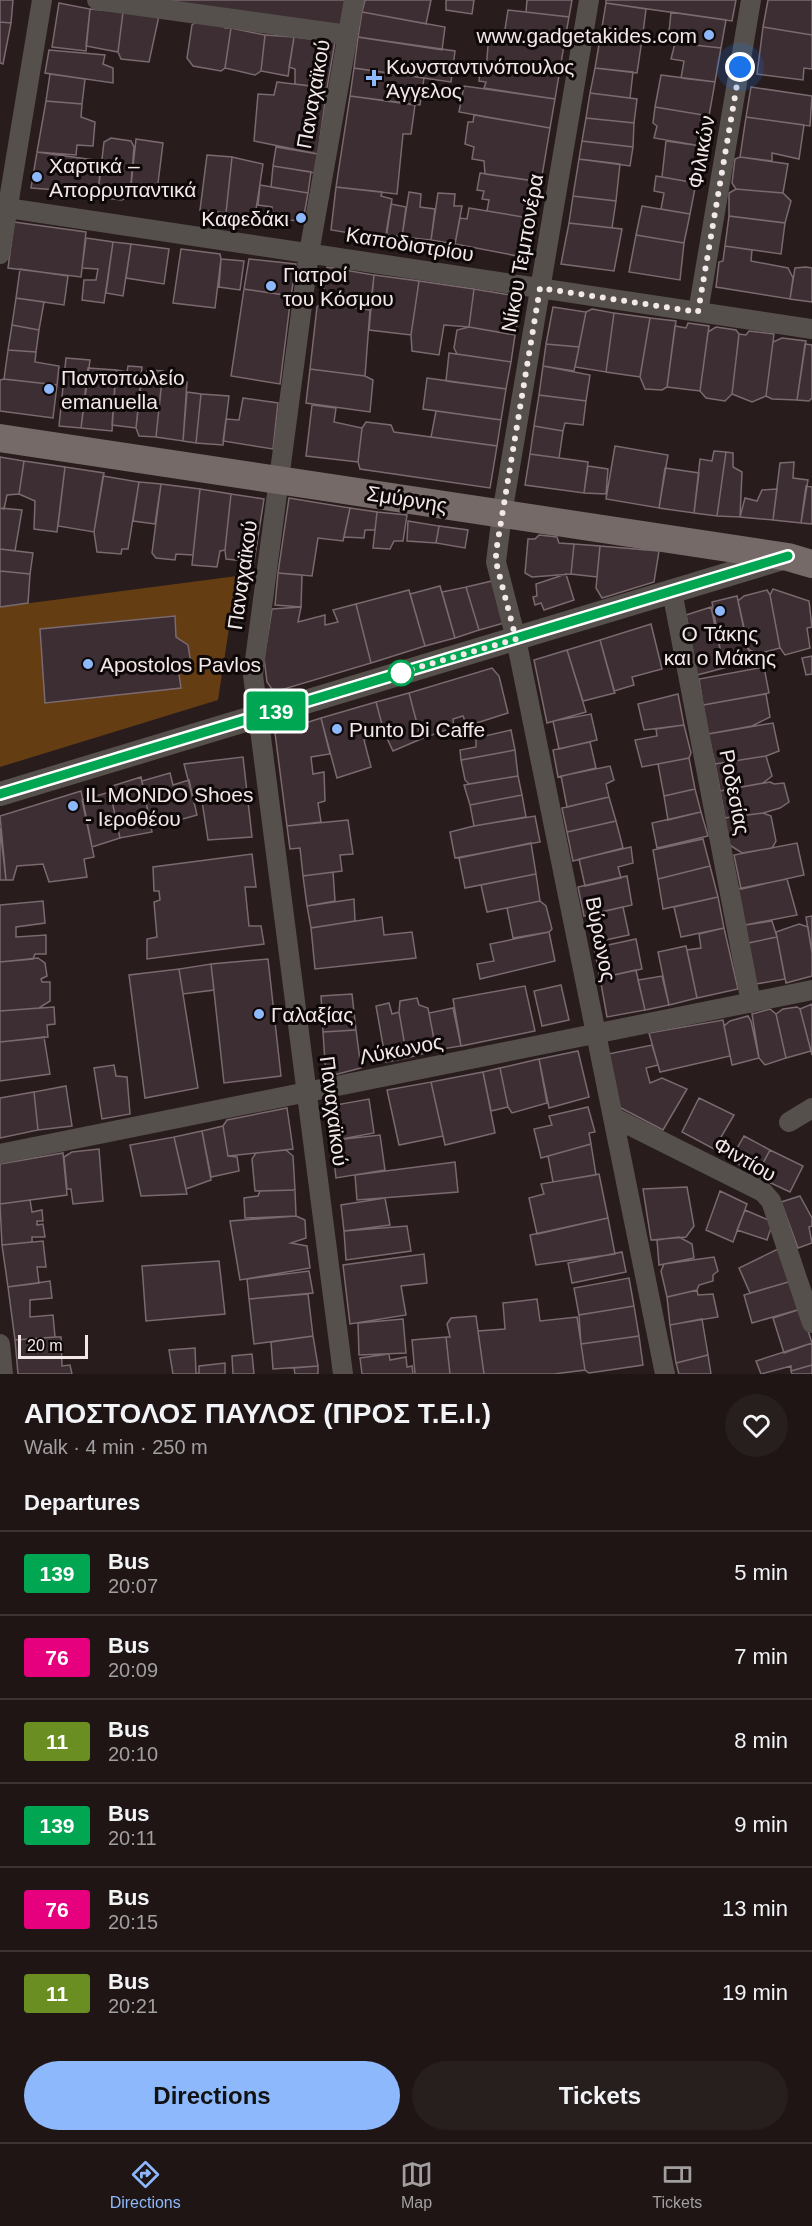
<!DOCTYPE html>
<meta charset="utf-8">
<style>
:root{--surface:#1f1515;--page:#271e1e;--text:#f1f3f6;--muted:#a19fa0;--line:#3c3434;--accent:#8db9fc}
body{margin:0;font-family:Helvetica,sans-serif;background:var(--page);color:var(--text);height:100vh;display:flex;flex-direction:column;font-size:22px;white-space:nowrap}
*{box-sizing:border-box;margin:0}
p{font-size:20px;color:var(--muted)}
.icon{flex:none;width:33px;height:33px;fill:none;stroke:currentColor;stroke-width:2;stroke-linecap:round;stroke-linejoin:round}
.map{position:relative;height:1374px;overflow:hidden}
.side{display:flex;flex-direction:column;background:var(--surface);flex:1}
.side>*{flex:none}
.badge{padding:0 12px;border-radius:4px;font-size:21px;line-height:39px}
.scale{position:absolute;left:18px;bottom:15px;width:70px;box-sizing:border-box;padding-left:6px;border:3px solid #f2e8e8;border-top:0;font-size:16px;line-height:21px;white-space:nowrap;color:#f2e8e8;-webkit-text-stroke:4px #0e0808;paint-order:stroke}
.you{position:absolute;width:30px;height:30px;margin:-15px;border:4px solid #fff;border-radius:50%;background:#1a73e8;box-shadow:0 0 0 9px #1a73e833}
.map>.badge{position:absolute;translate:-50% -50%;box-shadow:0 0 0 3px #fff}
h2{padding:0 24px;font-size:22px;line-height:54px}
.round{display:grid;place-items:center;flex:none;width:63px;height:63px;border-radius:32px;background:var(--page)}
.headline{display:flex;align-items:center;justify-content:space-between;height:102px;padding:0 24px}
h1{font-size:28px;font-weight:800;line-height:45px}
.action{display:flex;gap:12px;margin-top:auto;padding:12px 24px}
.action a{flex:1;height:69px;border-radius:36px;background:var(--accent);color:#111;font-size:24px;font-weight:800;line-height:69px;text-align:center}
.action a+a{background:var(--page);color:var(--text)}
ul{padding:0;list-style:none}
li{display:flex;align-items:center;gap:18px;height:84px;padding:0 24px;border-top:2px solid var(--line)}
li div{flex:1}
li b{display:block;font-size:22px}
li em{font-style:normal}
li .badge{min-width:66px;font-weight:700;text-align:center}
.dock{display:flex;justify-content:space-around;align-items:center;height:84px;border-top:2px solid var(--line);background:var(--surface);font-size:16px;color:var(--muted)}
.dock a{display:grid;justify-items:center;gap:3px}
.dock .on{color:var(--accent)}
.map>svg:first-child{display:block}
.green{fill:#643d13}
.building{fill:#3c2e33;stroke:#7a6a70;stroke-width:1.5}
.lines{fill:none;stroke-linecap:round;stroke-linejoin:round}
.minor{stroke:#56504d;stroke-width:20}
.tertiary{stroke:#56504d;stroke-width:24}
.secondary{stroke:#756a67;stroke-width:28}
.line-casing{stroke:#fff;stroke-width:14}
.line{stroke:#00a651;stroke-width:9}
.walk{stroke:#f2e8e8;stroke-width:6;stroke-dasharray:0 10.8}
.poi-dot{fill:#8db9fc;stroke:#0e0808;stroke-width:2}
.stop-dot{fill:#fff;stroke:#00a651;stroke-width:3}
.labels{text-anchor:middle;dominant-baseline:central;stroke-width:6;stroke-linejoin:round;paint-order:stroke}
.poi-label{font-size:21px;fill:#f2e8e8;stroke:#0e0808;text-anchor:start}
.street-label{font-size:21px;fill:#f2e8e8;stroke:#0e0808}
</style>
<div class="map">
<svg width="812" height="1374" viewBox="0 0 812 1374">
<rect width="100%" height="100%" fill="#291c1c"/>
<path class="green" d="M237,576L218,700L0,767V607Z"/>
<path class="building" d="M0,0H13L11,23L0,22Z
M161,0H347L343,27Z
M365,0H431L426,24L362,12Z
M446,0H474L472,14L446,10Z
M527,0H572L569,17L526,12Z
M606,0H736L732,21L606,3Z
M768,0H812V35L763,27Z
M59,3L90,9L86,51L52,47Z
M606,3L646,9L643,33L602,27Z
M90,9L123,12L118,52L86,46Z
M508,10L569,17L564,45L504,36Z
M123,12L159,16L149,62L121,59L118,52Z
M362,12L445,27L442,50L358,37Z
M671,12L726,20L721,48L668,42Z
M198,21L221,24L225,28H231L225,68L221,71L193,66L187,58L192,25Z
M0,22L11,23L3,64L0,63Z
M602,27L643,33L637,73L595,68Z
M763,27L812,35V69L804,68L803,80L757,74Z
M231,28L265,35L261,71L255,75L225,68Z
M489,34L564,45L555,99L484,88L486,82L479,81L480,69L486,70Z
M265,35L294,37L288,76L261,71Z
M294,37L335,42L327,88L295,84V69L289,67Z
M358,37L455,51L451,82L354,68Z
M675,43L721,48L715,82L681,78L684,61L671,59Z
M49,50L105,55L103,64L113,68V83L45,73Z
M354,68L424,78L420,105L350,96Z
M595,68L633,72L630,98L590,93Z
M50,74L85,79L82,104L46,101Z
M661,75L715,82L709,116L655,107Z
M277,82L327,88L318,154L254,141L258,94L274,95Z
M464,86L555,99L550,128L459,112Z
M751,87L812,96L810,126L746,117Z
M590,93L637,99L634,123L586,118Z
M350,96L415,105L411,134H403L397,194L336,187Z
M46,101L82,104L81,117L95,122L93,146L77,145L76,155L37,152Z
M655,107L709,116L706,138L701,146L654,138L657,126L653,123Z
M474,115L550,128L541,182L485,174L484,161L472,159L474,147L465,144L468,122H473Z
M746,117L804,125L799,159L772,153V161L740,157Z
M586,118L634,123L633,147L582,141Z
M111,138L131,141L134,147L130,195L122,200L104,198L98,193L104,142Z
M136,139L163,143L156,199L130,195Z
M582,141L633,147L630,166L579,159Z
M666,141L701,146L696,183L662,177Z
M276,147L318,154L315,173L273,166Z
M37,152L101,161L98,193L31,188Z
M207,155L232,157L226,213L200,210Z
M232,157L263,164L255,216L226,213Z
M740,157L788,164L783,193L736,189L732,183L735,159Z
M579,159L620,164L616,201L573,196Z
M273,166L311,172L308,193L271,187Z
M480,173L541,182L535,219L487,211L489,200L482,199L484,191L477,190Z
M656,176L696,183L690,214L661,209L664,193L654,191Z
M260,185L308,193L303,221L271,219L272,207L258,205Z
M336,187L382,192L381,196L392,199L386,239L331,230Z
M736,189L783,193L791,201L785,223L729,216V193Z
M409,192L421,194L420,207L435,209L431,240L402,237Z
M438,193L455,194L454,206H462L455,244L431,240Z
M573,196L616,201L612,228L569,223Z
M391,204L406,207L402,237L386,234Z
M642,206L690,214L684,243L636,235Z
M469,208L535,219L528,258L455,244L460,218L467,219Z
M729,216L785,223L781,254L725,246Z
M14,222L86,232L81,277L8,268Z
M569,223L622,229L614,271L561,264Z
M636,235L684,243L680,280L629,272Z
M86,238L113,242L104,303L82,300L84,280H96L98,269L82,268Z
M113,242L131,244L123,296L106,293Z
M131,244L169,249L164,284L126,278Z
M725,246L752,250L751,261L788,268L793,278L790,299L716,287L719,262L723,261Z
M181,249L220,254L221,259L215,308L173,303Z
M221,259L244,261L240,290L219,287Z
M249,259L296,264L291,296L244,289Z
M327,267L374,275L370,310L322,303Z
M806,267L812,268V302L790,299L795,268Z
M20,269L68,276L64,305L16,298Z
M374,275L419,281L411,335L369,330Z
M419,281L474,289L469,327L444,325L439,355L412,351L411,335Z
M244,289L291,296L280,384L231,376Z
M474,289L522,297L515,335L469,327Z
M16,298L44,302L39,330L12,325Z
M322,303L370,310L365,376L310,369L317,307Z
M553,307L586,312L579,347L546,344Z
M592,309L614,313L606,372L575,367L586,312Z
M614,313L650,318L640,377L606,372Z
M650,318L676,321L667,387L662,390L645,389L640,377Z
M688,323L709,326L700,391L667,387L675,326L686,328Z
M12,325L39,330L36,352L8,350Z
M469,327L515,335L511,362L457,354L454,348L457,330Z
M716,327L736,330L739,334L732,394L725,401L706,398L700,391L708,332Z
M749,331L774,334L766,396L752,402L732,394L739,334L746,335Z
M782,338L806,341L797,400L772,399L766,396L773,342Z
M546,344L579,347L574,371L543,366Z
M805,344L812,345V398L809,401L797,400Z
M8,350L36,352L35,362L59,366L57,385L4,379Z
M449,353L511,362L506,389L446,381Z
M66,358L90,360L81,428L59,426Z
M128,366L142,367L136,428L112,425L116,370L127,372Z
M543,366L590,375L586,401L539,395Z
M88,368L116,370L112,431L81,428Z
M310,369L365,376L373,380L370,412L306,403Z
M148,370L163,371L156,437L139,436L136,428L142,376Z
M427,378L506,389L501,420L423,409Z
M4,379L57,385L53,418L0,411V380Z
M162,379L187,382L183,441L156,437Z
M187,392L201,394L196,443L183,441Z
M201,394L229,396L223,445L196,443Z
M539,395L586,401L583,425L565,423L563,431L534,426Z
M243,398L278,403L273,449L223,441L226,419L239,420Z
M312,405L336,408L334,422L362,428L358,462L306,456Z
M436,411L501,420L497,446L431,437Z
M366,422L391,425L394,432L497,446L490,488L360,469L358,462L362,428Z
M534,426L563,431L559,458L530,454Z
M615,446L668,455L659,508L606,499Z
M714,451L726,452L717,516L694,513L700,459L712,461Z
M726,452L733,453V467L742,472L740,517L717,516Z
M530,454L588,462L584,493L525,485Z
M0,457L24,461L19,494L7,495L4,509L0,508Z
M24,461L65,467L57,532L34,529L35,501L19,494Z
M794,462L793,478L808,480L801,523L773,520L780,463Z
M588,466L608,469L606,494L584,493Z
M65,467L104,473L94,532L58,526Z
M665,468L699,473L694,513L659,508Z
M103,476L139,482L128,549H122L121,554L97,552L94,532Z
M139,482L161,484L155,524L133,521Z
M161,484L200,489L193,555L176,554L175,560L156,558L152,553Z
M806,486L812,487V524L801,523Z
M200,489L231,494L225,550L220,551L217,567L192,565Z
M777,489L773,520L740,517L745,498L757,501L762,490Z
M231,494L264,499L254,562L226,559L225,550Z
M289,498L350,508L343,541L318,538L312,576L278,573Z
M0,508L22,510L15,551L0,549Z
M350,508L377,512L375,530H365L364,538L344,537Z
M377,512L407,515L403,541H394L390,549L373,548Z
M408,521L439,526L436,543L407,541Z
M439,526L468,530L465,548L436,543Z
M539,535L557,537L559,543L574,544L571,574L532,577L525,573L528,539H535Z
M574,544L600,546L597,577L571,574Z
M600,546L659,551L654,582L602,598L596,588Z
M0,549L33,553L30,574L0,571Z
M0,571L30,574L28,603L0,607Z
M278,573L302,575L301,607L275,605Z
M566,574L574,600L544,610L541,603L535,605L533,597L537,596L536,584Z
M492,581L504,623L479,630L466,587Z
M440,586L455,638L425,646L410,594Z
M466,587L479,630L455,638L442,592Z
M773,589L809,601L812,627L807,628L810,648L785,655L780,648L770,595Z
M409,590L425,646L371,663L356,604Z
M767,590L770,595L780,648L757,654L748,649L738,601L744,596Z
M737,596L750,655L722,660L712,602Z
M356,604L371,663L274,692L267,682L264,658L272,609L301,607L298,622L325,615V625L338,622L333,610Z
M711,607L724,668L697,675L686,615Z
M175,616L176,637L188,645L190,658L178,668L181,688L45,703L40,629Z
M651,624L662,669L632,677L634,685L614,691L600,640Z
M600,640L615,693L583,701L567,650Z
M567,650L586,712L547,723L534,660Z
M812,656V674L806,675L802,658Z
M764,667L769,693L703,705L699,679Z
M492,668L499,676L508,713L467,726L463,716L453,719L454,727L421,739L409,693Z
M409,693L421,739L393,751L384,732L376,702Z
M678,694L684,725L644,730L638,704Z
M766,694L770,717L752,726L708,734L703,705Z
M376,702L384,732L364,740L371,767L337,778L321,718Z
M591,714L597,740L559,749L553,721Z
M321,718L330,754L311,757L313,774L324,772L325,801L318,803L321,822L287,826L275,733Z
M773,723L779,751L766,756L715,764L708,734Z
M684,725L691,753L689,758L642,767L635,740L657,736L656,729Z
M511,730L515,750L461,760L460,750L476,747V738Z
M590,742L596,768L558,777L553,750Z
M515,750L518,776L469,784L465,780L461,760Z
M766,756L772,776L763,783L720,791L715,764Z
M243,757L252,837L208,840L202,801L194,803L184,764Z
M689,758L695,789L664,796L658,764Z
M610,766L614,780L606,784L609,797L567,807L561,776Z
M170,773L173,785L189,780L197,815L151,828L142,781Z
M518,776L522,795L470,805L464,785Z
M141,777L152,832L120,838L109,787Z
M770,782L774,784L784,783L789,802L780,808L763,813L725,818L720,791Z
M695,789L701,812L668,820L664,796Z
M81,791L94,857L84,859L87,877L49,882L43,864L17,866L13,880H6L0,816Z
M110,792L120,838L92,847L82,800Z
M522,795L526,817L474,826L470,805Z
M609,797L616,821L567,832L562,808Z
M701,812L708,836L657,848L652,823Z
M763,813L771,816L776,841L772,848L742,853L728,844L725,818Z
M535,816L540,842L455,858L450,832L474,826Z
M348,820L353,854L340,855L342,871L303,876L300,848L290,849L287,826Z
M616,821L623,848L573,861L567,832Z
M0,828L6,880H0Z
M703,839L710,866L658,879L653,850Z
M531,843L536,874L465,888L459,858Z
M797,843L804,875L741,889L734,855Z
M631,847L633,863L618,867L621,878L585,886L579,859Z
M252,854L256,887H245L249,926H261L264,944L147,959V939L157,937L154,902L160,900L159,891H154L153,867Z
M710,866L718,897L663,909L658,879Z
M333,872L335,901L307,906L303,876Z
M536,874L540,901L487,912L481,885Z
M627,876L632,905L584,916L578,887Z
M787,879L797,915L745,925L737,889Z
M718,897L724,928L681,937L674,907Z
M354,899L355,921L311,928L307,906Z
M43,901L45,923L16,927V937L46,935V954H35L33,959L0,962V905Z
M540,901L546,906L552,929L549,932L513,938L507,908Z
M623,907L629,935L596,942L591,914Z
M812,916V953L806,917Z
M382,917L384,935L412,932L416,958L315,969L311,928Z
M772,921L777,937L748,943L745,925Z
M799,924L808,927L812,953V976L786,983L776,932Z
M724,928L738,989L697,998L687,950L701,948L699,934Z
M549,932L555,961L480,979L477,964L494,961L490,944Z
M777,937L785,979L756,984L748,943Z
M636,939L642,969L600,978L594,948Z
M686,946L697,998L669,1005L658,952Z
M38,958L45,963L47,976L41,979L42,982H50V1001L39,1008L0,1011V962Z
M268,959L281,1076L224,1083L211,964Z
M211,964L214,990L183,994L179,969Z
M179,969L198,1088L145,1098L129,975Z
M636,970L645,1010L607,1017L600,978Z
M662,976L669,1005L645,1010L638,980Z
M561,985L569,1020L542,1026L534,991Z
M525,986L535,1031L461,1046L453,999Z
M352,994L356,1030L323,1032L321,996Z
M417,998L419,1005L428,1008L436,1050L407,1058L399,1012L400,1001Z
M389,1003L392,1014L399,1012L407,1058L386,1062L376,1006Z
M812,1004V1055L800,1009Z
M54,1007L55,1024L47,1025L48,1037L0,1042V1011Z
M797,1007L800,1009L811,1051L786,1058L776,1014L783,1009Z
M453,1008L461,1046L436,1050L429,1013Z
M770,1009L776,1014L786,1058L765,1065L759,1058L752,1014Z
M748,1016L751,1021L759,1058L732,1065L724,1026L730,1021Z
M723,1020L730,1056L660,1072L649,1033Z
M356,1030L361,1068L326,1077L323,1032Z
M44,1037L50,1074L0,1081V1042Z
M652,1045L658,1065L646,1068L650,1083L662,1078L687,1089L663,1130L619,1107L608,1054Z
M578,1051L589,1097L549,1108L539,1059Z
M539,1059L547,1103L512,1113L508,1107L500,1068Z
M114,1065L116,1076L127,1077L130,1114L102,1119L94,1068Z
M500,1068L508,1107L491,1111L483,1072Z
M483,1072L495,1133L445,1145L431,1082Z
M431,1082L443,1136L399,1145L387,1090Z
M66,1086L72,1126L38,1130L34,1092Z
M34,1092L38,1130L0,1138V1098Z
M699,1098L734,1115L714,1149L682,1132Z
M369,1099L374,1133L336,1140L330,1106Z
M588,1107L595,1132L589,1133L591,1144L541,1158L534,1129L552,1125L549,1116Z
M287,1108L293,1149L228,1156L223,1126L227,1120Z
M223,1126L228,1156L237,1157L239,1171L211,1177L202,1131Z
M202,1131L211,1180L186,1189L174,1137Z
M380,1135L385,1170L336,1178L332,1143L336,1140Z
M744,1136L770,1150L756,1176L731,1159Z
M174,1137L187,1194L141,1196L130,1145Z
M591,1144L596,1175L553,1182L548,1156Z
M99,1149L103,1201L73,1204L71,1189H67L64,1157L72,1152Z
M286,1150L293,1156L295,1190L255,1191L252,1159L256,1153Z
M770,1150L803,1166L790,1192L756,1176Z
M63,1153L67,1195L0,1204V1164Z
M455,1162L458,1192L357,1200L355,1175Z
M599,1174L608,1218L537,1234L529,1198L544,1194L541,1184Z
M687,1187L694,1226L686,1237L651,1240L643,1189Z
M295,1190L296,1216L245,1218L244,1198L258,1196L260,1191Z
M720,1191L747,1204L733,1242L706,1230Z
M800,1196L812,1218V1226L809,1227L812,1243L798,1248L781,1202Z
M385,1198L390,1225L344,1231L341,1205Z
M30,1200L32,1212L42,1210L43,1221H37V1225L43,1224L45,1237H32V1242L2,1245L0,1204Z
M745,1210L773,1222L767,1240L737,1230Z
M296,1216L305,1220L306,1238L291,1243L307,1246L310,1268L240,1280L230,1221Z
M608,1218L615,1254L536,1265L530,1235Z
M407,1226L411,1251L346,1260L344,1231Z
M679,1237L692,1244L694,1258L659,1265L657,1240Z
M43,1241L46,1267H37L39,1283L8,1287L2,1245Z
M780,1248L792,1281L750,1293L739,1268Z
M622,1252L626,1272L572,1283L568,1263Z
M424,1254L427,1283L401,1286L406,1315L350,1324L343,1265Z
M714,1257L718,1271L713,1275V1281L699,1285L697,1290L667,1297L661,1271L664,1264Z
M219,1261L225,1314L146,1321L142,1266Z
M309,1271L313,1293L249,1299L247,1279Z
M629,1278L634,1306L579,1315L574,1288Z
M50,1281L52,1298L30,1300V1317L53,1315L55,1337L15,1340L8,1287Z
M792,1281L801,1309L752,1323L744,1295Z
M697,1290L698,1295L713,1294L718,1317L670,1325L667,1297Z
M308,1294L313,1336L254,1344L249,1299Z
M537,1299L540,1321L577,1317L585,1370L554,1374H484L478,1331L505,1329L503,1303Z
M634,1306L639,1336L581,1344L579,1315Z
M801,1309L812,1343L784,1353L773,1318Z
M476,1316L484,1374H450L446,1337H450L447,1324L451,1318Z
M403,1319L406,1353L359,1355L358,1323Z
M702,1319L708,1355L676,1363L670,1325Z
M313,1336L318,1366L273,1369L271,1342Z
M639,1336L643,1365L589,1373L585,1370L581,1344Z
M55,1337H61L62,1366L70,1365L72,1374H18L15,1340Z
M446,1337L450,1374H415L412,1340Z
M812,1343V1365L791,1371V1366L761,1374L756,1361Z
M195,1348L196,1373L199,1374H173L169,1350Z
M252,1354L254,1374H233L232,1356Z
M389,1354L390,1360L406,1357L407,1367L412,1366L413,1374H362L360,1358Z
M708,1355L711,1374H679L676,1363Z
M225,1363V1374H199V1366Z
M812,1365V1374H792L791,1371Z
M318,1366V1374H295L294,1368Z"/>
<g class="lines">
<path class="minor" d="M97,0L348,35
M589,0L502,514L496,562L516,639L665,1374
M0,207L812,329
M0,254L42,0
M698,312L751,0
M672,591L751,1003
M613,1117L763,1192L771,1201L812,1323
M789,1122L812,1108
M0,1154L812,990
M0,1344L3,1374
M343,1374L253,675L309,253L354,0"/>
<path class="tertiary" d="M0,794L786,557"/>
<path class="secondary" d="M0,438L788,557L812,564"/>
</g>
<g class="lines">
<defs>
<path id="line" d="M0,794L788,556"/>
</defs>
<use href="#line" class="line-casing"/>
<use href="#line" class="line"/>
<path class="walk" d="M401,673L396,674L516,639L496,562V552L540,288L698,312L740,67"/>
</g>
<g class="poi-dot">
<circle cx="709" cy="35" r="6"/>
<path d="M371 69h6v6h6v6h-6v6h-6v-6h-6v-6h6z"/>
<circle cx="37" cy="177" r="6"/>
<circle cx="301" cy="218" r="6"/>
<circle cx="271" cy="286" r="6"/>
<circle cx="49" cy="389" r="6"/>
<circle cx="720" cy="611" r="6"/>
<circle cx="88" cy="664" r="6"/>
<circle cx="337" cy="729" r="6"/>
<circle cx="73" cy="806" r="6"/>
<circle cx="259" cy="1014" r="6"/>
</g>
<circle class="stop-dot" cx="401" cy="673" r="12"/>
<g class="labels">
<g class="poi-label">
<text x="697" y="35" text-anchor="end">www.gadgetakides.com</text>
<text x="386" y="66">Κωνσταντινόπουλος<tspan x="386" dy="24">Άγγελος</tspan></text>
<text x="49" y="165">Χαρτικά –<tspan x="49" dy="24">Απορρυπαντικά</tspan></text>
<text x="289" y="218" text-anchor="end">Καφεδάκι</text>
<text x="283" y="274">Γιατροί<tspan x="283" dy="24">του Κόσμου</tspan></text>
<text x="61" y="377">Παντοπωλείο<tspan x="61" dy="24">emanuella</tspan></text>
<text x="720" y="633" text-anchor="middle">Ο Τάκης<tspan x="720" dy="24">και ο Μάκης</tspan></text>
<text x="100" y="664">Apostolos Pavlos</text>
<text x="349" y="729">Punto Di Caffe</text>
<text x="85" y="794">IL MONDO Shoes<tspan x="85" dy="24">- Ιεροθέου</tspan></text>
<text x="271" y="1014">Γαλαξίας</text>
</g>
<g class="street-label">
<text transform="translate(313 94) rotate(-80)">Παναχαϊκού</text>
<text transform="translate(701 152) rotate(-80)">Φιλικών</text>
<text transform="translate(410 244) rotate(9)">Καποδιστρίου</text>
<text transform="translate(522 253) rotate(-80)">Νίκου Τεμπονέρα</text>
<text transform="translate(407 499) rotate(9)">Σμύρνης</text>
<text transform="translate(242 575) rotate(-82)">Παναχαϊκού</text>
<text transform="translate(735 792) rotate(79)">Ροδεσίας</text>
<text transform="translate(601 939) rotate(79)">Βύρωνος</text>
<text transform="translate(401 1049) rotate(-11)">Λύκωνος</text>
<text transform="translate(334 1111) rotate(83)">Παναχαϊκού</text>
<text transform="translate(745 1159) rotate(30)">Φιντίου</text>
</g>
</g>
</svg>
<div class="scale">20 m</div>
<div class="you" style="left:740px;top:67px"></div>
<b class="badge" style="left:276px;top:711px;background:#00a651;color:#fff">139</b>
</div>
<section class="side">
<div class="headline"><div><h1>ΑΠΟΣΤΟΛΟΣ ΠΑΥΛΟΣ (ΠΡΟΣ Τ.Ε.Ι.)</h1><p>Walk · 4 min · 250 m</p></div><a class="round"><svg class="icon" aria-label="heart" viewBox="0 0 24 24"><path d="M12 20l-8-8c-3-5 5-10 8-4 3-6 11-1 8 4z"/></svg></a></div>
<h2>Departures</h2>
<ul>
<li><span class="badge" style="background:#00a651;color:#fff">139</span><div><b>Bus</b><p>20:07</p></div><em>5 min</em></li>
<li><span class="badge" style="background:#e6007e;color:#fff">76</span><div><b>Bus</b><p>20:09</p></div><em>7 min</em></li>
<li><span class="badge" style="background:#6b8e23;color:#fff">11</span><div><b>Bus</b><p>20:10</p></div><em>8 min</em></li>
<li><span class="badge" style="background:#00a651;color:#fff">139</span><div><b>Bus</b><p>20:11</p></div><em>9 min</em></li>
<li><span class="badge" style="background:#e6007e;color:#fff">76</span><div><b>Bus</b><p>20:15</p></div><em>13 min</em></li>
<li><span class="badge" style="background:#6b8e23;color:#fff">11</span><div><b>Bus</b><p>20:21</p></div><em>19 min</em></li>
</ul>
<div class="action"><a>Directions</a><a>Tickets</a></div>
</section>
<nav class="dock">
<a class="on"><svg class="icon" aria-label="directions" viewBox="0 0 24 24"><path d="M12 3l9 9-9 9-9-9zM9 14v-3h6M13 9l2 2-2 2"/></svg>Directions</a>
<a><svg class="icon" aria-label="map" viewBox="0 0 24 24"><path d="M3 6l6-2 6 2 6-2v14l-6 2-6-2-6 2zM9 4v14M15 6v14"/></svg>Map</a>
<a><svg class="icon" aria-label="tickets" viewBox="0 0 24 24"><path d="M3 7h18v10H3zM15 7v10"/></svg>Tickets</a>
</nav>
